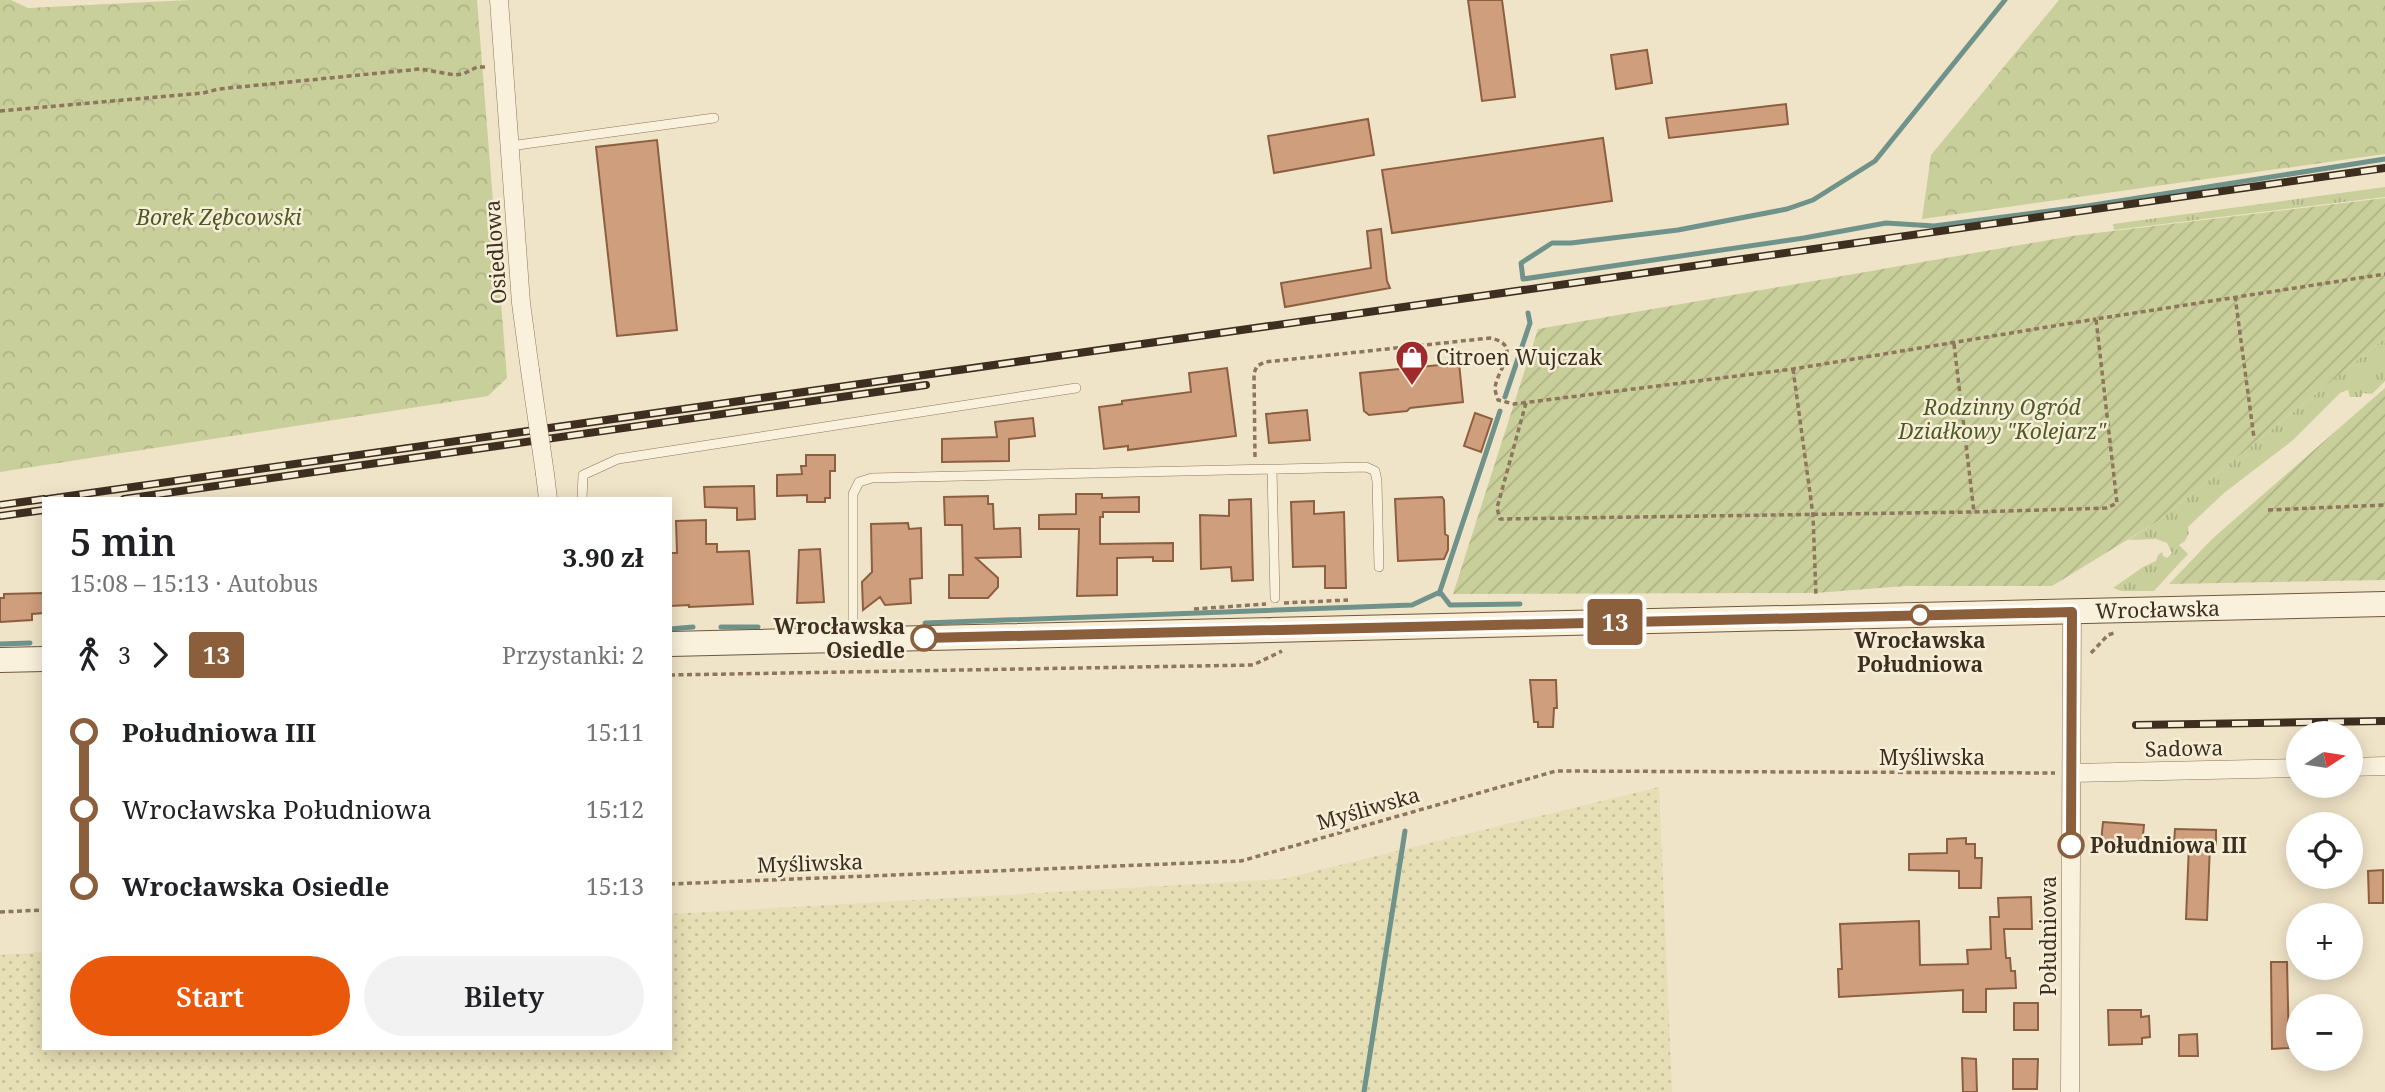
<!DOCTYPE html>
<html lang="pl">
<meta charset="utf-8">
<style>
:root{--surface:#fff;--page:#f2f2f2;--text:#202124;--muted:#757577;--accent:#ea580c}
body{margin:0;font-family:"Noto Serif",serif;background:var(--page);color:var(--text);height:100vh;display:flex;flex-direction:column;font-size:26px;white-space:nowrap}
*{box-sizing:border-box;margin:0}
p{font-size:23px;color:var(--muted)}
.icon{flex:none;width:38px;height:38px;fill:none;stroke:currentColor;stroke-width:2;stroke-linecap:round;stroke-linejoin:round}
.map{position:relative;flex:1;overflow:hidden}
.details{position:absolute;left:42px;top:497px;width:630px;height:553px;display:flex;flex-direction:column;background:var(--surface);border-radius:0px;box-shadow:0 4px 18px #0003}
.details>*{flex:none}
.badge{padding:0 14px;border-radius:5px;font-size:24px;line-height:46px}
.needle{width:46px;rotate:78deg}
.tools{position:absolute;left:2286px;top:721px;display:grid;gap:14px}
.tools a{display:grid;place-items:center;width:77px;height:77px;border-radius:50%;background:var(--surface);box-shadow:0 4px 18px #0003;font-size:35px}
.map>.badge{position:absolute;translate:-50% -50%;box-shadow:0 0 0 4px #fff}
.legs{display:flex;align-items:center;gap:10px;height:77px;padding:0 28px;font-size:23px}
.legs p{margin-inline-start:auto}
.head{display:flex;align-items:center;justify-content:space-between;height:119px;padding:0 28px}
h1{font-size:38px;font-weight:600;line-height:52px}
.cta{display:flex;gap:14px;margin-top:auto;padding:14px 28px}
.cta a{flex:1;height:80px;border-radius:42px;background:var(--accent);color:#fff;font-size:28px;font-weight:600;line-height:80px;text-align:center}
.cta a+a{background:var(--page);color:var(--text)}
ul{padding:0 28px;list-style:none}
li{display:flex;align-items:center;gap:24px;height:77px;font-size:26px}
li i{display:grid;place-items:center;width:10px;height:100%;margin:0 9px;background:currentColor}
li i::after{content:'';width:18px;height:18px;margin:-9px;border:5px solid;border-radius:50%;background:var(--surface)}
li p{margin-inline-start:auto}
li:first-child i{background:linear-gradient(#0000 50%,currentColor 0)}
li:last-child i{background:linear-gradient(currentColor 50%,#0000 0)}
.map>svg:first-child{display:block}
.farmland{fill:url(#farmland-dots)}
.grass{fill:url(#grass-tufts)}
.forest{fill:url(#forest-crowns)}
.garden{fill:url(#garden-furrows)}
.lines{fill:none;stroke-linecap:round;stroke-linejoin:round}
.stream{stroke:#6f938a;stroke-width:5}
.building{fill:#cf9f7d;stroke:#8d5f41;stroke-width:2}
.service-casing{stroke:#8d765c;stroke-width:10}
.minor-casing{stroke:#8d765c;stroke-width:19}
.secondary-casing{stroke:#6f573f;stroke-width:26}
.path{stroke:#8d765c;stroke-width:3.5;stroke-dasharray:5 3.5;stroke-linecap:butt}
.service{stroke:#faf1dc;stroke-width:9}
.minor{stroke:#faf1dc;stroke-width:18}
.secondary{stroke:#faf1dc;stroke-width:24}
.rail-casing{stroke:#3d2e20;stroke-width:8}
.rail{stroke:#f7eed8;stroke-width:5;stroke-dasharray:16;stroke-linecap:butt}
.minor-bridge-casing{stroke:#8d765c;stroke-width:19;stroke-linecap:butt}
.minor-bridge{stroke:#faf1dc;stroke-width:18}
.line-1-casing{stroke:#fff;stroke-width:16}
.line-1{stroke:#8b5e3c;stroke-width:10}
.stop-1-dot{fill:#fff;stroke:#8b5e3c;stroke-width:3.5}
.labels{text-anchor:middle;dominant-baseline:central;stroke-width:5;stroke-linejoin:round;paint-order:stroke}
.park-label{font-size:21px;font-style:italic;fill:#4d5a26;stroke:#f7eed8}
.street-label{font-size:21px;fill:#3d2e20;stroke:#f7eed8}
.poi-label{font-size:21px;fill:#3d2e20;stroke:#f7eed8;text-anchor:start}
.stop-label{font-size:21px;font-weight:bold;fill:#3d2e20;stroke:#f7eed8;text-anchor:end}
</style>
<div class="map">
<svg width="2385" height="1092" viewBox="0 0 2385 1092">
<defs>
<pattern id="farmland-dots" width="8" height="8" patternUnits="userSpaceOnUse" patternTransform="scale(1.75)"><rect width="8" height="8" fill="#e6deb5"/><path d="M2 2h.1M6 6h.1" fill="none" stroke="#c6bf9b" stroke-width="1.8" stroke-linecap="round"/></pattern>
<pattern id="grass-tufts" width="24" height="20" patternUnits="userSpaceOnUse" patternTransform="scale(1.75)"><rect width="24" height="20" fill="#c9cf9b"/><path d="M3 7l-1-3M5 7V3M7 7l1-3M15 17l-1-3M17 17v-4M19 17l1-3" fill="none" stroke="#aeb285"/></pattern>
<pattern id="forest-crowns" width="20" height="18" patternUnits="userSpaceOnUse" patternTransform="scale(1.75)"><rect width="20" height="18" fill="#c9cf9b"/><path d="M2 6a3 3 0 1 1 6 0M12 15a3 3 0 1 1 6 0" fill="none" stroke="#aeb285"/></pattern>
<pattern id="garden-furrows" width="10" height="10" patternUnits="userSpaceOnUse" patternTransform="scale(1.75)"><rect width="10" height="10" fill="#c9cf9b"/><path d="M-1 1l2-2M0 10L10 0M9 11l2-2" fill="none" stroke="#aeb285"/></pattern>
</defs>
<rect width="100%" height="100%" fill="#f0e4c8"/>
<path class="farmland" d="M1659,787L1672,1092H0V955L44,952V1048H670V914L1283,879Z"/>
<path class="grass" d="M2385,187V197L2114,230L2113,224Z
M2385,338V381L2372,394L2363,393L2361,397H2350L2348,390L2340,393L2292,441L2224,493L2188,527L2189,533L2185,541L2179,545L2188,554L2154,591H2121L2113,588L2143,567L2156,561L2158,555L2162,552L2163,556L2167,558L2172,553L2167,543L2156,539L2128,540L2158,521Z"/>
<path class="forest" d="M0,0H11L28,8L189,0H477L507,378L488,396L0,472Z
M2059,0H2385V154L1922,219L1931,155Z"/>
<path class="garden" d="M2385,198V338L2158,521L2052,586H1906L1815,593L1453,594L1538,329L2072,236Z
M2385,388V580L2169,584L2212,539Z"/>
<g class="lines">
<path class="stream" d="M2005,0L1875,161L1813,200L1787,209L1678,230L1571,243H1552L1521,263L1523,279L1804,238L1886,223L1934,226L2087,206L2385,159
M1505,397L1530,323L1528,313
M1439,594L1500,411
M925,623L1412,605L1440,592L1450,605L1520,604
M793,625H822
M721,627H758
M670,629L693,627
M0,644L30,643
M1364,1092L1405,831"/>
</g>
<path class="building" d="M1468,0H1502L1515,97L1482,101Z
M1647,50L1652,83L1616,89L1611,55Z
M1786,104L1788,124L1669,138L1666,118Z
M1368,119L1374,155L1274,173L1268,136Z
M1603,138L1612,201L1392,233L1382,170Z
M657,140L677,330L617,336L596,147Z
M1381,229L1387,281L1390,288L1285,307L1281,283L1371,268L1367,231Z
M1459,363L1463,402L1410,408L1407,411L1369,415L1364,411L1360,373Z
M1227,368L1236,436L1128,450V446L1104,449L1099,407L1122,404V401L1191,392L1189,373Z
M1307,410L1310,440L1269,443L1266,414Z
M1475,413L1492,419L1481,452L1464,446Z
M1033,418L1035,436L1009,439V461L942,462V439L997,437L995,422Z
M806,455H835V471H830V498H825V502H807V495L777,496V475L802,474L801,466H806Z
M754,486L755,519L737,520V508L705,507L704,487Z
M1076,494H1102V498L1139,497V512H1103V517H1100V544L1173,543V561H1153V557L1117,558V595L1077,596L1079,529H1039V515L1076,514Z
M988,496V504H993L994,529L1020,528L1021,557L976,558L998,578V587L988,598H949V575H963L962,525H945L944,497Z
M1442,497L1444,500L1445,534L1448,536V550L1444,559L1398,561L1395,499Z
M1251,499L1253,580L1232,581L1231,567L1201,569L1200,515L1229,516V500Z
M1314,501V514L1344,512L1346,588H1325V566L1293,567L1291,502Z
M706,520V544H717V552L749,551L753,604L689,607V605L670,606V553H677L676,521Z
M908,523L909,529L921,528L922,578L910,579L911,603L885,605L880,597L863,610L862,582L872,572L871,524Z
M820,549L824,602L797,603L799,550Z
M44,593V613L32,614V620L0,622V598H4V594Z
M1530,680H1556L1557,708H1554L1553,727H1538V722H1534Z
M2103,822L2144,825L2142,845L2101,842Z
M2175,829L2216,830V845H2210L2207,920L2186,919L2189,844H2174Z
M1966,838V844H1975V858H1982L1981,888H1959V871L1909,870V854L1947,853V839Z
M2383,870V903H2369L2368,871Z
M2031,897L2032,929H2004L2006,958H2010L2011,971H2015L2016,988L1986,989V1012H1963V990L1839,997L1838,969H1842L1840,924L1919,921L1920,965L1968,964L1967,950L1991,949L1990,917H1999L1998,898Z
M2271,962H2287L2289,1048L2272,1049Z
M2014,1003H2038V1030H2014Z
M2108,1010H2141V1017L2149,1016L2150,1037L2142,1038V1044L2109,1045Z
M2197,1034L2198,1056H2179V1035Z
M1962,1058L1976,1059L1977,1092H1963Z
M2013,1059H2038L2037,1089H2013Z"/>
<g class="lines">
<defs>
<path id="service" d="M510,146L714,118
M1272,469L1275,598
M582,499L583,475L618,459L1076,388
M853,638V494L859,482L872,478L1366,467L1375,471L1377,481L1379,567"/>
<path id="minor" d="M499,0L521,303L530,370
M545,474L548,499
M2350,767L2385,766
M2072,773L2298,768
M2070,1092L2072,612"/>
<g id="secondary">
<path id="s1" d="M670,644L2385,604"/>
<path d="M0,660L44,659"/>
</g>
</defs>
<use href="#service" class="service-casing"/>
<use href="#minor" class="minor-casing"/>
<use href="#secondary" class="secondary-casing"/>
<path class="path" d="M0,111L203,93L219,89L420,69L455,75L463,74L477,67H487
M2235,296L2254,438
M1954,344L1974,512
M1793,369L1813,515L1816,596
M1526,403L1497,508L1500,519L1974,512L2107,508L2117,503L2096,319L2385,274
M1255,457L1254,373L1257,366L1265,362L1490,338C1524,345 1497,369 1495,388C1495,392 1497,396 1498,400L1514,404L1793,369L2096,319
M2268,510L2385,505
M1284,603L1348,600
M1194,609L1266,604
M2091,653L2108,635L2114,633
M670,675L1253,665L1282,651
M670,884L1241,861L1556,771L2055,773
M0,912L44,910"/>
<use href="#service" class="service"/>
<use href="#minor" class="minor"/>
<use href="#secondary" class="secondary"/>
<defs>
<path id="rail" d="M48,499L2385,168
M124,499L926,385
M0,505L44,499
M0,516L44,510
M2136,725L2385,721"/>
</defs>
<use href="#rail" class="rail-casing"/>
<use href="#rail" class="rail"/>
<defs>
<path id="minor-bridge" d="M530,370L545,474"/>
</defs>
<use href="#minor-bridge" class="minor-bridge-casing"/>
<use href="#minor-bridge" class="minor-bridge"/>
</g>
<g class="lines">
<defs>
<path id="line-1" d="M924,638L2072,612L2071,845"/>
</defs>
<use href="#line-1" class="line-1-casing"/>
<use href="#line-1" class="line-1"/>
</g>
<defs>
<symbol id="shop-pin" viewBox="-11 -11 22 30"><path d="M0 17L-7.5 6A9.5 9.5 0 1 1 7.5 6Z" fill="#9e2a2b" stroke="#f7eed8"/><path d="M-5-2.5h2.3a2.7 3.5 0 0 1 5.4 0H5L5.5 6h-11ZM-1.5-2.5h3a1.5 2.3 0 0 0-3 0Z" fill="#fff"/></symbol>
</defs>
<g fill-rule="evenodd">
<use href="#shop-pin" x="1393" y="338" width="38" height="52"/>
</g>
<g class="stop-1-dot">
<circle cx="1920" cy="615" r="9"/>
<circle cx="924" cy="638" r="12"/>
<circle cx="2071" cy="845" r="12"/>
</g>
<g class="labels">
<g class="park-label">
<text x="219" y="217">Borek Zębcowski</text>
<text x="2002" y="407">Rodzinny Ogród<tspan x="2002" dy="24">Działkowy "Kolejarz"</tspan></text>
</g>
<g class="street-label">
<text transform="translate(495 252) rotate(-94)">Osiedlowa</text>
<text stroke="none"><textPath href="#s1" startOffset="1488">Wrocławska</textPath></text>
<text transform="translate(2184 748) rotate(-1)">Sadowa</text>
<text x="1932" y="757">Myśliwska</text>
<text transform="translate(1368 808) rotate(-16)">Myśliwska</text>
<text transform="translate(810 863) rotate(-2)">Myśliwska</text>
<text transform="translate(2048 936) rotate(-90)">Południowa</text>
</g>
<g class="poi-label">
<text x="1436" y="357">Citroen Wujczak</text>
</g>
<g class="stop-label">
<text x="905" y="626">Wrocławska<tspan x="905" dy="24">Osiedle</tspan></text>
<text x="1920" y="640" text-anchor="middle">Wrocławska<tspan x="1920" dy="24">Południowa</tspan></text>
<text x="2090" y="845" text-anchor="start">Południowa III</text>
</g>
</g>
</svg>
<div class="tools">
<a><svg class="needle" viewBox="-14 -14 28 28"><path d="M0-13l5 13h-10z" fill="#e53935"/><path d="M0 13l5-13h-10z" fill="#757577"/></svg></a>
<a><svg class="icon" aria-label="locate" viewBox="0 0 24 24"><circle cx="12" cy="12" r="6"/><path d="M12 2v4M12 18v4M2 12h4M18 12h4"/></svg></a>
<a>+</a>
<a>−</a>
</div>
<b class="badge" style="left:1615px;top:622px;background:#8b5e3c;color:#fff">13</b>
<section class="details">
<div class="head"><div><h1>5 min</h1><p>15:08 – 15:13 · Autobus</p></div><b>3.90 zł</b></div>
<div class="legs"><svg class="icon" aria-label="walk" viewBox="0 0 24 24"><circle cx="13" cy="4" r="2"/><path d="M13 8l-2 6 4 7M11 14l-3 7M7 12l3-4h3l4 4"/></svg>3<svg class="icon" aria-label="forward" viewBox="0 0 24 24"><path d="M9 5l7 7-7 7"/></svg><b class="badge" style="background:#8b5e3c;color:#fff">13</b><p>Przystanki: 2</p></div>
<ul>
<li><i style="color:#8b5e3c"></i><b>Południowa III</b><p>15:11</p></li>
<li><i style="color:#8b5e3c"></i><span>Wrocławska Południowa</span><p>15:12</p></li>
<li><i style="color:#8b5e3c"></i><b>Wrocławska Osiedle</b><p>15:13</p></li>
</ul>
<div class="cta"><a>Start</a><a>Bilety</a></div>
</section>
</div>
